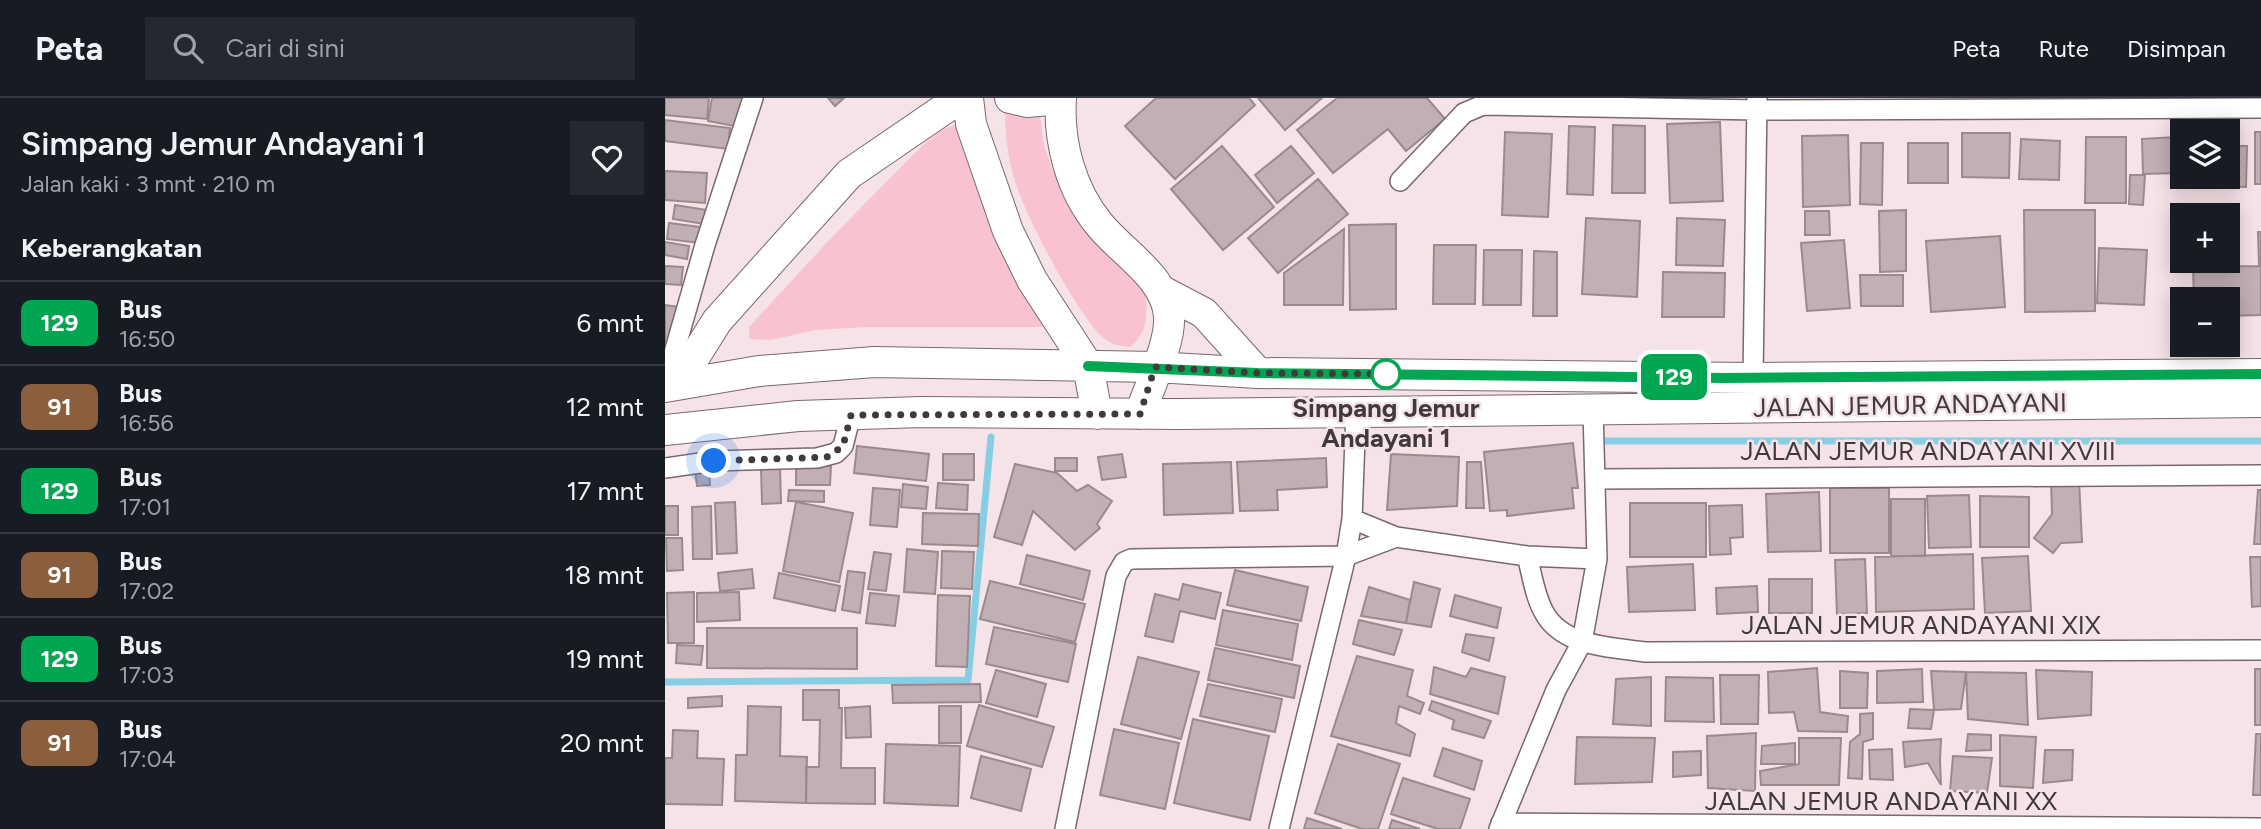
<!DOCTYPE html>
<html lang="id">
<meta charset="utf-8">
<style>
:root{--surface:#171b24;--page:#242831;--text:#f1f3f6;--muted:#9ea1a6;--line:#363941}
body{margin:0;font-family:Figtree,sans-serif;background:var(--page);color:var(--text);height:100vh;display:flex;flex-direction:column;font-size:26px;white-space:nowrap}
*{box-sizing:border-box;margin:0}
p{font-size:23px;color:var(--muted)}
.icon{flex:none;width:38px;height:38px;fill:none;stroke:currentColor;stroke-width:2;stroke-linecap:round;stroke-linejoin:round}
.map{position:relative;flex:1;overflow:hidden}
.drawer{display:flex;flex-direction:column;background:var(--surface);width:665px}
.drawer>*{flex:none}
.badge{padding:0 14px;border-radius:10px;font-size:24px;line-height:46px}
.buttons{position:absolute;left:1505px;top:21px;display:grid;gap:14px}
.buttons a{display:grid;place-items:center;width:70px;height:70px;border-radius:0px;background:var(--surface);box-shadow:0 4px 18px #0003;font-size:35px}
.you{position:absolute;width:35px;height:35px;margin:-18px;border:5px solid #fff;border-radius:50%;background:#1a73e8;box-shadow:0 0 0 10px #1a73e833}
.map>.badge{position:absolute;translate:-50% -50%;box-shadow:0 0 0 4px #fff}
h2{padding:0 21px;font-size:26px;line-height:63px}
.round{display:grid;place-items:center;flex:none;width:74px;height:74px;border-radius:0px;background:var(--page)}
.head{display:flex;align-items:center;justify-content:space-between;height:119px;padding:0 21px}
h1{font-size:33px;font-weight:600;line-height:52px}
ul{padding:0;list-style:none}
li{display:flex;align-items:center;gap:21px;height:84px;padding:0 21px;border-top:2px solid var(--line)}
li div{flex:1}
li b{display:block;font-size:26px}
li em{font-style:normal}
li .badge{min-width:77px;font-weight:700;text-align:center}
header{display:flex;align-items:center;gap:42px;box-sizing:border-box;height:98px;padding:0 35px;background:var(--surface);border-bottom:2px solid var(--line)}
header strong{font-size:33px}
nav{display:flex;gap:38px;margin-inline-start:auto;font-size:24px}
.search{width:490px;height:63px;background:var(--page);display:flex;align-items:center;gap:18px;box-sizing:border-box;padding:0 24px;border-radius:0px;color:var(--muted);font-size:26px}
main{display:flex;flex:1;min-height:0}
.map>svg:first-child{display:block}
.green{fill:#f9c2d0}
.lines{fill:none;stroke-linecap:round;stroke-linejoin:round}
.stream{stroke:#86cee3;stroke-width:7}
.building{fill:#c0afb3;stroke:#9a8a8d;stroke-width:2}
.street-casing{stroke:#78696c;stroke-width:22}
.primary-casing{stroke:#78696c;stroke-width:32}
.street{stroke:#fff;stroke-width:19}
.primary{stroke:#fff;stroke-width:30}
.line-casing{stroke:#fff;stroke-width:16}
.line{stroke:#00a651;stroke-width:10}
.walk{stroke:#413a3c;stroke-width:7;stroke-dasharray:0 12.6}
.stop-dot{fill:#fff;stroke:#00a651;stroke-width:3.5}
.labels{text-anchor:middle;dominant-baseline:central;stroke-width:5;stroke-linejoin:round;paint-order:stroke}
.street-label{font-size:26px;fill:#413a3c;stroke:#f5e3e7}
.stop-label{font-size:26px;font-weight:bold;fill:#413a3c;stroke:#f5e3e7}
</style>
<header>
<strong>Peta</strong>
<div class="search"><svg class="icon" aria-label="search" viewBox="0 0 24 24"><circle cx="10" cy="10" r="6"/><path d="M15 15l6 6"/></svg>Cari di sini</div>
<nav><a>Peta</a><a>Rute</a><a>Disimpan</a></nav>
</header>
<main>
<section class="drawer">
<div class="head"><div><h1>Simpang Jemur Andayani 1</h1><p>Jalan kaki · 3 mnt · 210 m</p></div><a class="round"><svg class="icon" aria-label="heart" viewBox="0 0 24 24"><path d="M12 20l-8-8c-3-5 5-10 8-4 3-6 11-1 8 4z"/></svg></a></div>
<h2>Keberangkatan</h2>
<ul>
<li><span class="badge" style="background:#00a651;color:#fff">129</span><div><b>Bus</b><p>16:50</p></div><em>6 mnt</em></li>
<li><span class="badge" style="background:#8b5e3c;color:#fff">91</span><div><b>Bus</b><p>16:56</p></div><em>12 mnt</em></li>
<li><span class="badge" style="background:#00a651;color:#fff">129</span><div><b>Bus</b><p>17:01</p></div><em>17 mnt</em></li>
<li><span class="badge" style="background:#8b5e3c;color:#fff">91</span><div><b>Bus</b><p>17:02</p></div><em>18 mnt</em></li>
<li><span class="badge" style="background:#00a651;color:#fff">129</span><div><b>Bus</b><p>17:03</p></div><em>19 mnt</em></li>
<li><span class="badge" style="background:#8b5e3c;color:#fff">91</span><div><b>Bus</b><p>17:04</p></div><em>20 mnt</em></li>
</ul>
</section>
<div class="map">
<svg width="1596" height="731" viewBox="0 0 1596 731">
<rect width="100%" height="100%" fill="#f5e3e7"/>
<path class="green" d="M340,14L363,19L375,18L379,47L387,71L479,187C483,210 485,234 465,249C455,248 448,247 440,241C414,221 360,117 350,83C343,61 340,38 340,14Z
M290,27L300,33L387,229H200L150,232L106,242L85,241L84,229L167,139L260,45L277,32Z"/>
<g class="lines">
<path class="stream" d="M938,343H1596
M0,584L303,582L326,339"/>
</g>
<path class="building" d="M0,0H44L42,21L0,17Z
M47,0H81L75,29L43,23Z
M163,0H179L170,8Z
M491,0H584L590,7L510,81L460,28Z
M593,0H657L620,32Z
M672,0H762L780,21L741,53L723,31L668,75L632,32Z
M0,22L65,30L63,51L0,43Z
M1055,24L1058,103L1005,105L1002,26Z
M948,27L980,28V95H947Z
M904,28L930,29L928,97L902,96Z
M840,34L887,36L883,119L837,117Z
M1590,34H1596V86H1590Z
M1297,35H1345L1344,80L1297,79Z
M1183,37L1185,107L1138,109L1137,38Z
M1421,39H1461V105H1420Z
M1511,39L1513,75L1478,76L1477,41Z
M1356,41L1395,43L1394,82L1354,81Z
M1196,45H1218L1217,107L1195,106Z
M1243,45H1283V85H1243Z
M557,48L609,109L558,152L506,91Z
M626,48L649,75L612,105L590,77Z
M1563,48H1582L1581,89L1551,88V79H1563Z
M0,73L42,75L40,105L0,102Z
M1465,77H1480L1478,107L1464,106Z
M1524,79H1551V88H1524Z
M653,81L683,116L613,175L583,140Z
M10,107L42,112L40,126L8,121Z
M1241,112V173L1215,174L1214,113Z
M1359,112H1430V213L1360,214Z
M1140,113H1164L1165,137H1140Z
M921,120L975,123L972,199L917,196Z
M1012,120L1060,122L1058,168L1011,167Z
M4,125L36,129L34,145L2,141Z
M731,126V211L685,212L684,127Z
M679,131L678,207H619V175Z
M1593,134H1596V217L1563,218V201H1529L1528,169L1594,168Z
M1335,138L1340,209L1266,214L1261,143Z
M1179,142L1185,210L1142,213L1136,145Z
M0,144L24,148L22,161L0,157Z
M769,147H811L810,206H768Z
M1434,150L1482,152L1479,207L1432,205Z
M819,152H857L856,207H818Z
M869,153L892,154V218H868Z
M0,168L18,169L16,187L0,186Z
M998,174L1060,175L1059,219H997Z
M1195,177H1238V208H1196Z
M0,207L14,209L0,260Z
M908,345L913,390H907L909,410L842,418V412L825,413L819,354Z
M192,348L264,356L261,383L189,375Z
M278,356H309V382H278Z
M457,356L461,379L437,382L433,359Z
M726,356L794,359L792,408L722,412Z
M390,360H412V373H390Z
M661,360L662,389L612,392L613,412L575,413L572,364Z
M566,364L568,415L499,417L498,366Z
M802,364H816L819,410H801Z
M350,366L392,375L412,393L423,387L447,403L432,426L435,430L410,452L368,413L357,447L329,439Z
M131,367L166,368L165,387H131Z
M115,368L116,405L97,406L96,369Z
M44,371L45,387L32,388L30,372Z
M1414,381L1417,444L1396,445L1388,455L1369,440L1387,416L1386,382Z
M273,385L303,387L302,412L271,410Z
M238,386L263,389L261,411L236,409Z
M208,390L235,392L232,429L205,427Z
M1165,390H1224V455H1165Z
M124,392L159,393V404L123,403Z
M1593,392H1596V446H1589Z
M1154,394L1156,453L1103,454L1101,396Z
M1304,397L1306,449L1264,450L1262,398Z
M1315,398L1364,399V449H1315Z
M1226,401H1260V458H1226Z
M70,404L72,455L52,456L50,405Z
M131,404L188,415L174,484L118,473Z
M965,405H1041V459H965Z
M1077,407L1078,439L1065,440L1066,456L1045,457L1044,408Z
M0,408H13V437H0Z
M46,408L47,461H28L27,409Z
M258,415L314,416L313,448L257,446Z
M1,440H17L18,472L2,473Z
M242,451L273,454L270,496L239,494Z
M277,453L309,454L307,491L276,490Z
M209,454L226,456L221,493L203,491Z
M1308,456L1309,511L1211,514L1210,459Z
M362,457L425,473L418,502L355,486Z
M1363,458L1366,513L1320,515L1317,460Z
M1585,459H1596V508L1587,509Z
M1200,461L1202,515L1172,516L1170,462Z
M1028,466L1030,512L964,514L962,469Z
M87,471L89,490L55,493L53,475Z
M570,472L643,489L636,523L562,507Z
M183,473L200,475L195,515L177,512Z
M114,475L175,488L170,513L109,500Z
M1104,481H1147V515H1104Z
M325,483L420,506L410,544L315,521Z
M749,484L775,491L766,529L741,525Z
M518,486L556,495L550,521L515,513L508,544L480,538L490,496L514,502Z
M1092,488L1093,514L1052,516L1051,490Z
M704,489L745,502L741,525L696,518Z
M29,494V545H3L2,495Z
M74,494L75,522L32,524V495Z
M205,495L234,498L230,528L201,525Z
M273,497L305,498L302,569L271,568Z
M790,497L836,510L832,530L785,518Z
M558,512L633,526L627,562L551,547Z
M694,522L737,532L729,557L688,546Z
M329,529L411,546L403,584L321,566Z
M42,530H192V571L42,570Z
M801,536L829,540L824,563L797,554Z
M12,547L38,548L36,567L11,565Z
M550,550L635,568L629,600L543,582Z
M692,558L748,572L742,598L759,605L755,616L734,608L731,625L750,636L745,658L666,638Z
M473,559L534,574L516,641L456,626Z
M769,569L801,579L806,570L840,579L833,616L765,596Z
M1152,570L1155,614L1183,618L1182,634L1133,633L1129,614L1104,615L1103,574Z
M1257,571L1258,604L1212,605V573Z
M1590,571H1596V627H1590Z
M331,572L381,586L372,619L321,605Z
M1371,572L1427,574L1426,617L1373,621Z
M1175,573L1203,575L1202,610H1175Z
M1266,573L1301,574L1296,611L1269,612Z
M1301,574L1361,575L1363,627L1303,621Z
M1055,577H1094L1093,626H1056Z
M986,579V628L948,626L951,581Z
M1001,579L1048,580L1049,624L1000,623Z
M315,586L316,604L228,605L227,587Z
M543,586L617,601L610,634L535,618Z
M138,592H174V610H177L176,670H210V706L141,705V669H154L155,622H138Z
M57,598V608L23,610V600Z
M767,603L826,623L819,640L787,631L789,622L764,612Z
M314,607L389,629L377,669L302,648Z
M83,608L116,609L115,658L142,659L141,705L70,703L71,657H82Z
M205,608L206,639L181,640L180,610Z
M274,608H296V645H274Z
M1245,611L1269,612L1266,631L1243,630Z
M1208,615V641L1198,644L1197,681L1183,680L1185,644L1195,636V616Z
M528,621L604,638L585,722L509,705Z
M449,631L514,645L500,711L435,697Z
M8,632L33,633L32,660L59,661L57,707L0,706V660H7Z
M1091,635L1090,693L1043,690L1042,638Z
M1303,636L1326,637V652L1301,653Z
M1591,636H1596V697H1588Z
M1335,637L1371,639L1368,690L1335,688Z
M912,639L990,640L987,684L910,686Z
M1134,640H1176L1174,687H1096L1095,673L1134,666Z
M1276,641L1275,662L1276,687L1263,665L1240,669L1238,644Z
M1130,645V666H1096L1097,648Z
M221,646L295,648L293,708L219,705Z
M673,646L735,666L713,731H697L650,715Z
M778,650L817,663L809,692L769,678Z
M1227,651L1228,682L1205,681L1204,652Z
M1380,652H1408L1407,682L1378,685Z
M1036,653V677L1008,679V654Z
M316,658L366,671L356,713L306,700Z
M1288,658L1327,660L1322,695L1285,693Z
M738,680L805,701L795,731H773L726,716Z
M642,720L677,731H639Z
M727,722L755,731H724Z"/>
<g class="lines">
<defs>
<path id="street" d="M735,83L799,15L818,7L1092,12L1596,10
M1088,280L1092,1
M0,286L40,147L88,0
M0,370L49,363L152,360L171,355L178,348L186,317
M930,381L1596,377
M687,421L731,439L862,458L932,461
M862,458C867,476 870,500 880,516C899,549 947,549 980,554L1596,552
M836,725L1596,730
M400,731L451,478L459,464L466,461L681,458L731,439
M614,731L681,458L687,421L691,314
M834,731L891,592L917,544L932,461L928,311"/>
<path id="primary" d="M303,0L306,26L343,133L367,182L423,268L432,316
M345,0L362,4L396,1
M396,0C393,44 406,92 434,126C457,155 501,179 504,218C506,245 484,289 475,316
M499,194L539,215L593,275
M12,287L52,223L184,76L295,0
M0,289L94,273L209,264L490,269L593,275L1088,280L1596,276
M0,332L133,318L257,314L516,316L1596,304"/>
</defs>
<use href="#street" class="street-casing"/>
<use href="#primary" class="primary-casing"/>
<use href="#street" class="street"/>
<use href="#primary" class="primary"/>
</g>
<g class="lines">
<defs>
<path id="line" d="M423,268L593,275L1060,280L1596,276"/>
</defs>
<use href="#line" class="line-casing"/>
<use href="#line" class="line"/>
<path class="walk" d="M49,363L162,359L178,348L186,317L475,316L490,269L593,275L730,276H721"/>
</g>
<circle class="stop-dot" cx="721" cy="276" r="14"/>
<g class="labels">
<g class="street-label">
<text transform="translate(1245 307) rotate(-1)">JALAN JEMUR ANDAYANI</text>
<text x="1263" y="353">JALAN JEMUR ANDAYANI XVIII</text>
<text x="1256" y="527">JALAN JEMUR ANDAYANI XIX</text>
<text x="1216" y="703">JALAN JEMUR ANDAYANI XX</text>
</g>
<g class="stop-label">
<text x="721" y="310">Simpang Jemur<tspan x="721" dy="30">Andayani 1</tspan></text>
</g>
</g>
</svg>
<div class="buttons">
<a><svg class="icon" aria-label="layers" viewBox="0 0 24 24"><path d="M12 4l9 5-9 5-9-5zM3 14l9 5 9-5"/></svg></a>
<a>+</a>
<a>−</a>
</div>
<div class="you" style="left:49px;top:363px"></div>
<b class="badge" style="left:1009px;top:279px;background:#00a651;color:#fff">129</b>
</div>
</main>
